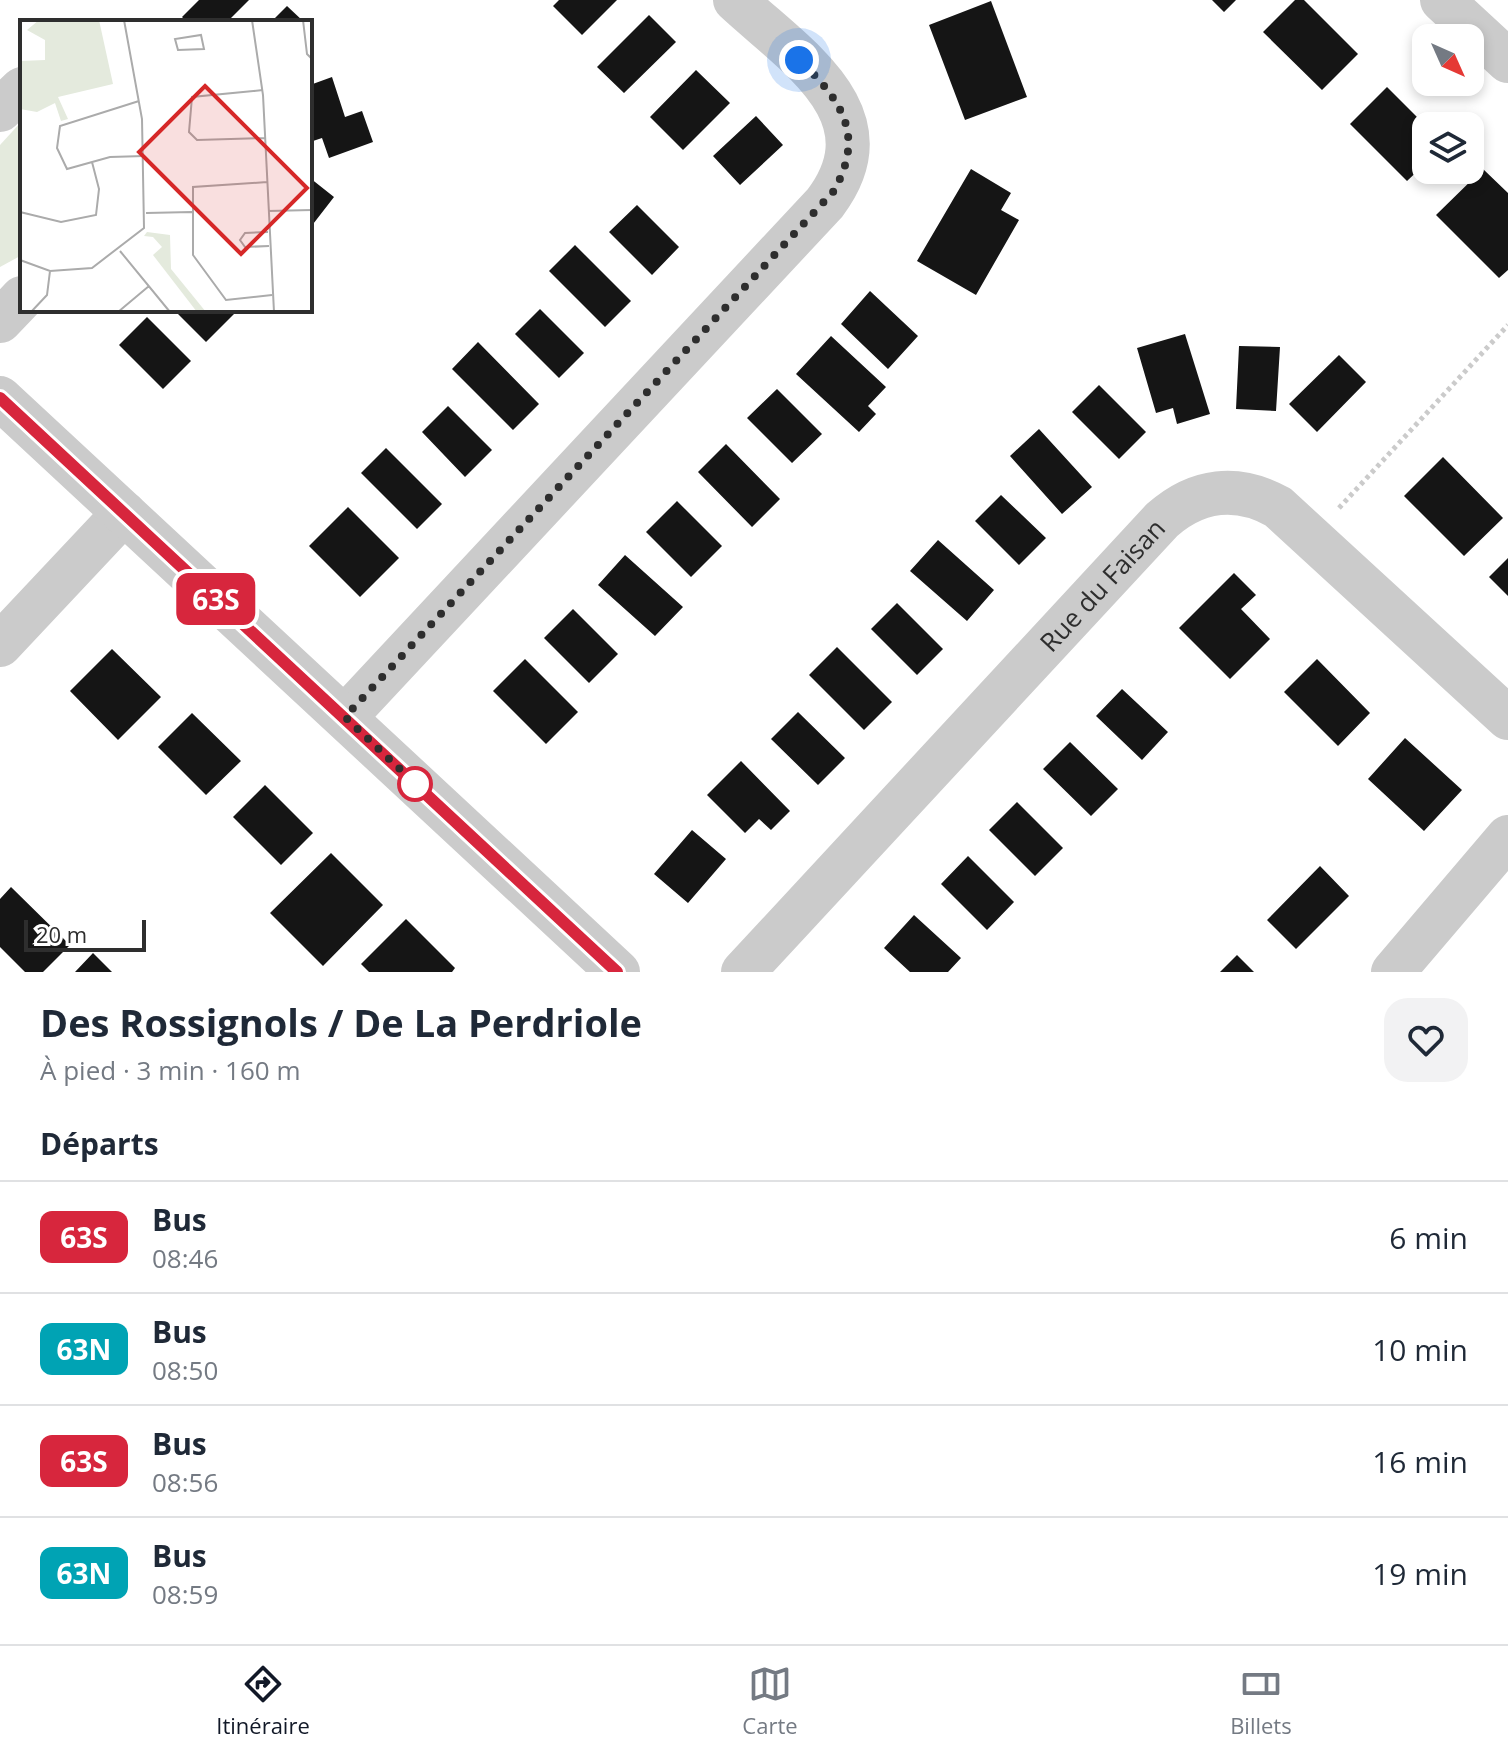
<!DOCTYPE html>
<html lang="fr">
<meta charset="utf-8">
<style>
:root{--surface:#fff;--page:#f2f2f3;--text:#1f2937;--muted:#747a83;--line:#e0e1e3;--accent:#111827}
body{margin:0;font-family:"Open Sans",sans-serif;background:var(--page);color:var(--text);height:100vh;display:flex;flex-direction:column;font-size:30px;white-space:nowrap}
*{box-sizing:border-box;margin:0}
p{font-size:26px;color:var(--muted)}
.icon{flex:none;width:44px;height:44px;fill:none;stroke:currentColor;stroke-width:2;stroke-linecap:round;stroke-linejoin:round}
.map{position:relative;height:972px;overflow:hidden}
.panel{display:flex;flex-direction:column;background:var(--surface);flex:1}
.panel>*{flex:none}
.badge{padding:0 16px;border-radius:12px;font-size:28px;line-height:52px}
.needle{width:52px;rotate:135deg}
.controls{position:absolute;left:1412px;top:24px;display:grid;gap:16px}
.controls a{display:grid;place-items:center;width:72px;height:72px;border-radius:16px;background:var(--surface);box-shadow:0 4px 12px #0003;font-size:40px}
.scale{position:absolute;left:24px;bottom:20px;width:122px;box-sizing:border-box;padding-left:8px;border:4px solid #2e2e2e;border-top:0;font-size:22px;line-height:28px;white-space:nowrap;color:#2e2e2e;-webkit-text-stroke:6px #fff;paint-order:stroke}
.you{position:absolute;width:40px;height:40px;margin:-20px;border:6px solid #fff;border-radius:50%;background:#1a73e8;box-shadow:0 0 0 12px #1a73e833}
.map>.badge{position:absolute;translate:-50% -50%;box-shadow:0 0 0 4px #fff}
h2{padding:0 40px;font-size:30px;line-height:72px}
.round{display:grid;place-items:center;flex:none;width:84px;height:84px;border-radius:24px;background:var(--page)}
.overview{display:flex;align-items:center;justify-content:space-between;height:136px;padding:0 40px}
h1{font-size:38px;font-weight:700;line-height:60px}
ul{padding:0;list-style:none}
li{display:flex;align-items:center;gap:24px;height:112px;padding:0 40px;border-top:2px solid var(--line)}
li div{flex:1}
li b{display:block;font-size:30px}
li em{font-style:normal}
li .badge{min-width:88px;font-weight:700;text-align:center}
.tabs{display:flex;justify-content:space-around;align-items:center;height:112px;border-top:2px solid var(--line);background:var(--surface);font-size:22px;color:var(--muted)}
.tabs a{display:grid;justify-items:center;gap:4px}
.tabs .active{color:var(--accent)}
.map>svg:first-child{display:block}
.green{fill:#e4eadd}
.building{fill:#151515}
.lines{fill:none;stroke-linecap:round;stroke-linejoin:round}
.path{stroke:#cbcbcb;stroke-width:5;stroke-dasharray:4 4;stroke-linecap:butt}
.minor{stroke:#cbcbcb;stroke-width:44}
.tertiary{stroke:#cbcbcb;stroke-width:44}
.line-casing{stroke:#fff;stroke-width:18}
.line{stroke:#d7263d;stroke-width:12}
.walk{stroke:#2e2e2e;stroke-width:8;stroke-dasharray:0 14.4}
.stop-dot{fill:#fff;stroke:#d7263d;stroke-width:4}
.labels{text-anchor:middle;dominant-baseline:central;stroke-width:8;stroke-linejoin:round;paint-order:stroke}
.street-label{font-size:26px;fill:#2e2e2e;stroke:#fff}
.inset-road{fill:none;stroke:#ababab;stroke-width:2}
.view{fill:#d62828;fill-opacity:0.15;stroke:#d62828;stroke-width:4}
.inset-edge{fill:none;stroke:#2e2e2e;stroke-width:4}
</style>
<div class="map">
<svg width="1508" height="972" viewBox="0 0 1508 972">
<rect width="100%" height="100%" fill="#fff"/>
<path class="green" d="M22,121V255L0,267V145Z"/>
<path class="building" d="M199,0H249L227,22H187L182,17Z
M559,0H617L582,35L553,6Z
M1212,0H1236L1224,12Z
M1295,0H1304L1358,54L1322,90L1263,32Z
M991,1L1027,97L965,120L929,25Z
M287,6L304,22H271Z
M649,15L676,42L624,93L597,67Z
M696,70L730,103L683,150L650,117Z
M332,77L345,117L362,111L373,142L329,158L322,138L310,142V85Z
M1387,87L1426,126V163L1407,181L1350,124Z
M756,116L783,145L740,185L713,156Z
M971,169L1011,193L1001,210L1019,220L976,295L917,261Z
M1483,169L1508,193V270L1499,278L1436,215Z
M310,178L334,197L310,228Z
M637,205L679,247L652,275L609,232Z
M575,245L631,301L605,327L549,271Z
M870,291L918,336L888,369L841,324Z
M540,309L584,353L559,378L515,334Z
M174,310H234L236,312L206,342Z
M147,317L191,361L163,389L119,345Z
M1185,334L1210,414L1177,424L1173,408L1156,413L1137,348Z
M831,336L886,387L868,406L876,414L859,432L796,374Z
M478,342L539,404L513,430L452,369Z
M1239,346L1280,347L1276,411L1236,409Z
M1339,355L1366,382L1317,432L1289,404Z
M1099,385L1146,432L1119,459L1072,412Z
M777,389L822,434L792,463L747,418Z
M448,406L492,450L465,477L422,432Z
M1039,429L1092,487L1062,514L1010,456Z
M726,444L780,499L752,527L698,472Z
M386,448L442,504L417,529L361,473Z
M1443,457L1503,518L1464,556L1404,496Z
M1001,495L1046,538L1019,565L975,521Z
M677,501L722,546L691,577L646,532Z
M348,507L399,558L360,597L309,546Z
M938,540L994,590L967,621L910,571Z
M625,555L683,607L655,636L598,585Z
M1508,558V596L1489,577Z
M1234,573L1256,595L1241,609L1270,639L1230,679L1179,628Z
M897,603L943,649L917,675L871,629Z
M573,609L618,654L589,683L544,638Z
M837,647L892,702L864,730L809,675Z
M112,649L161,697L118,740L70,691Z
M525,659L578,712L546,744L493,691Z
M1317,659L1370,713L1338,746L1284,692Z
M1122,689L1168,732L1142,760L1096,716Z
M798,712L845,758L818,785L771,739Z
M192,713L241,761L206,795L158,747Z
M1405,738L1462,790L1424,831L1368,779Z
M1070,742L1118,789L1091,816L1043,769Z
M741,761L790,811L771,830L759,819L745,833L707,795Z
M265,785L313,833L281,865L233,817Z
M1017,802L1063,848L1035,876L989,830Z
M692,830L726,859L688,903L654,874Z
M331,853L383,905L323,966L270,913Z
M968,856L1014,902L987,930L941,884Z
M1320,866L1349,896L1296,949L1267,920Z
M11,887L70,945L43,972H25L0,947V899Z
M914,915L961,958L948,972H910L884,948Z
M406,919L455,968L452,972H369L361,964Z
M93,953L112,972H75Z
M1237,955L1254,972H1220Z"/>
<g class="lines">
<path class="path" d="M1339,508L1508,325"/>
<g class="minor">
<path d="M1442,0L1508,61"/>
<path d="M0,110L22,89"/>
<path d="M0,321L22,298"/>
<path d="M0,645L124,513"/>
<path d="M345,717L825,203C892,114 795,56 735,0"/>
<path id="s1" d="M743,972L1162,520C1197,489 1237,484 1278,507L1508,718"/>
<path d="M1393,972L1508,837"/>
</g>
<path class="tertiary" d="M0,398L618,972"/>
</g>
<g class="lines">
<defs>
<path id="line" d="M0,398L617,972"/>
</defs>
<use href="#line" class="line-casing"/>
<use href="#line" class="line"/>
<path class="walk" d="M415,784L423,791L345,717L833,192C866,136 842,100 799,60"/>
</g>
<circle class="stop-dot" cx="415" cy="784" r="16"/>
<g class="labels">
<g class="street-label">
<text stroke="none"><textPath href="#s1" startOffset="528">Rue du Faisan</textPath></text>
</g>
</g>
<g transform="translate(20 20)">
<rect width="292" height="292" fill="#fff"/>
<path d="M19,0H79L93,64L38,77L48,99L41,101L35,83L17,92L0,89V41L25,40V20L7,10ZM127,212L150,215L151,249L186,292H177L133,235L142,227L133,217L124,216Z" fill="#e4eadd"/>
<path class="inset-road" d="M232,0L243,75L254,292M283,0L287,34L292,39M181,15L184,29L158,30L155,19ZM243,70L172,77L169,112L177,120L245,118M119,81L40,106L37,128L47,149L90,137L124,136M292,85V121M247,162L173,167V235L206,280L252,275M248,191L292,190M0,192L41,202L76,195L79,169L72,142M126,193L172,192M248,212L225,213L220,220L225,227L249,226M100,231L150,292M0,240L30,251L72,248L124,208L122,99L104,0M11,292L27,275L30,251M98,292L129,266"/>
<path class="view" d="M185,66L287,168L221,234L119,132Z"/>
<rect width="292" height="292" class="inset-edge"/>
</g>
</svg>
<div class="controls">
<a><svg class="needle" viewBox="-14 -14 28 28"><path d="M0-13l5 13h-10z" fill="#e53935"/><path d="M0 13l5-13h-10z" fill="#747a83"/></svg></a>
<a><svg class="icon" aria-label="layers" viewBox="0 0 24 24"><path d="M12 4l9 5-9 5-9-5zM3 14l9 5 9-5"/></svg></a>
</div>
<div class="scale">20 m</div>
<div class="you" style="left:799px;top:60px"></div>
<b class="badge" style="left:216px;top:599px;background:#d7263d;color:#fff">63S</b>
</div>
<section class="panel">
<div class="overview"><div><h1>Des Rossignols / De La Perdriole</h1><p>À pied · 3 min · 160 m</p></div><a class="round"><svg class="icon" aria-label="heart" viewBox="0 0 24 24"><path d="M12 20l-8-8c-3-5 5-10 8-4 3-6 11-1 8 4z"/></svg></a></div>
<h2>Départs</h2>
<ul>
<li><span class="badge" style="background:#d7263d;color:#fff">63S</span><div><b>Bus</b><p>08:46</p></div><em>6 min</em></li>
<li><span class="badge" style="background:#00a3b4;color:#fff">63N</span><div><b>Bus</b><p>08:50</p></div><em>10 min</em></li>
<li><span class="badge" style="background:#d7263d;color:#fff">63S</span><div><b>Bus</b><p>08:56</p></div><em>16 min</em></li>
<li><span class="badge" style="background:#00a3b4;color:#fff">63N</span><div><b>Bus</b><p>08:59</p></div><em>19 min</em></li>
</ul>
</section>
<nav class="tabs">
<a class="active"><svg class="icon" aria-label="directions" viewBox="0 0 24 24"><path d="M12 3l9 9-9 9-9-9zM9 14v-3h6M13 9l2 2-2 2"/></svg>Itinéraire</a>
<a><svg class="icon" aria-label="map" viewBox="0 0 24 24"><path d="M3 6l6-2 6 2 6-2v14l-6 2-6-2-6 2zM9 4v14M15 6v14"/></svg>Carte</a>
<a><svg class="icon" aria-label="tickets" viewBox="0 0 24 24"><path d="M3 7h18v10H3zM15 7v10"/></svg>Billets</a>
</nav>
